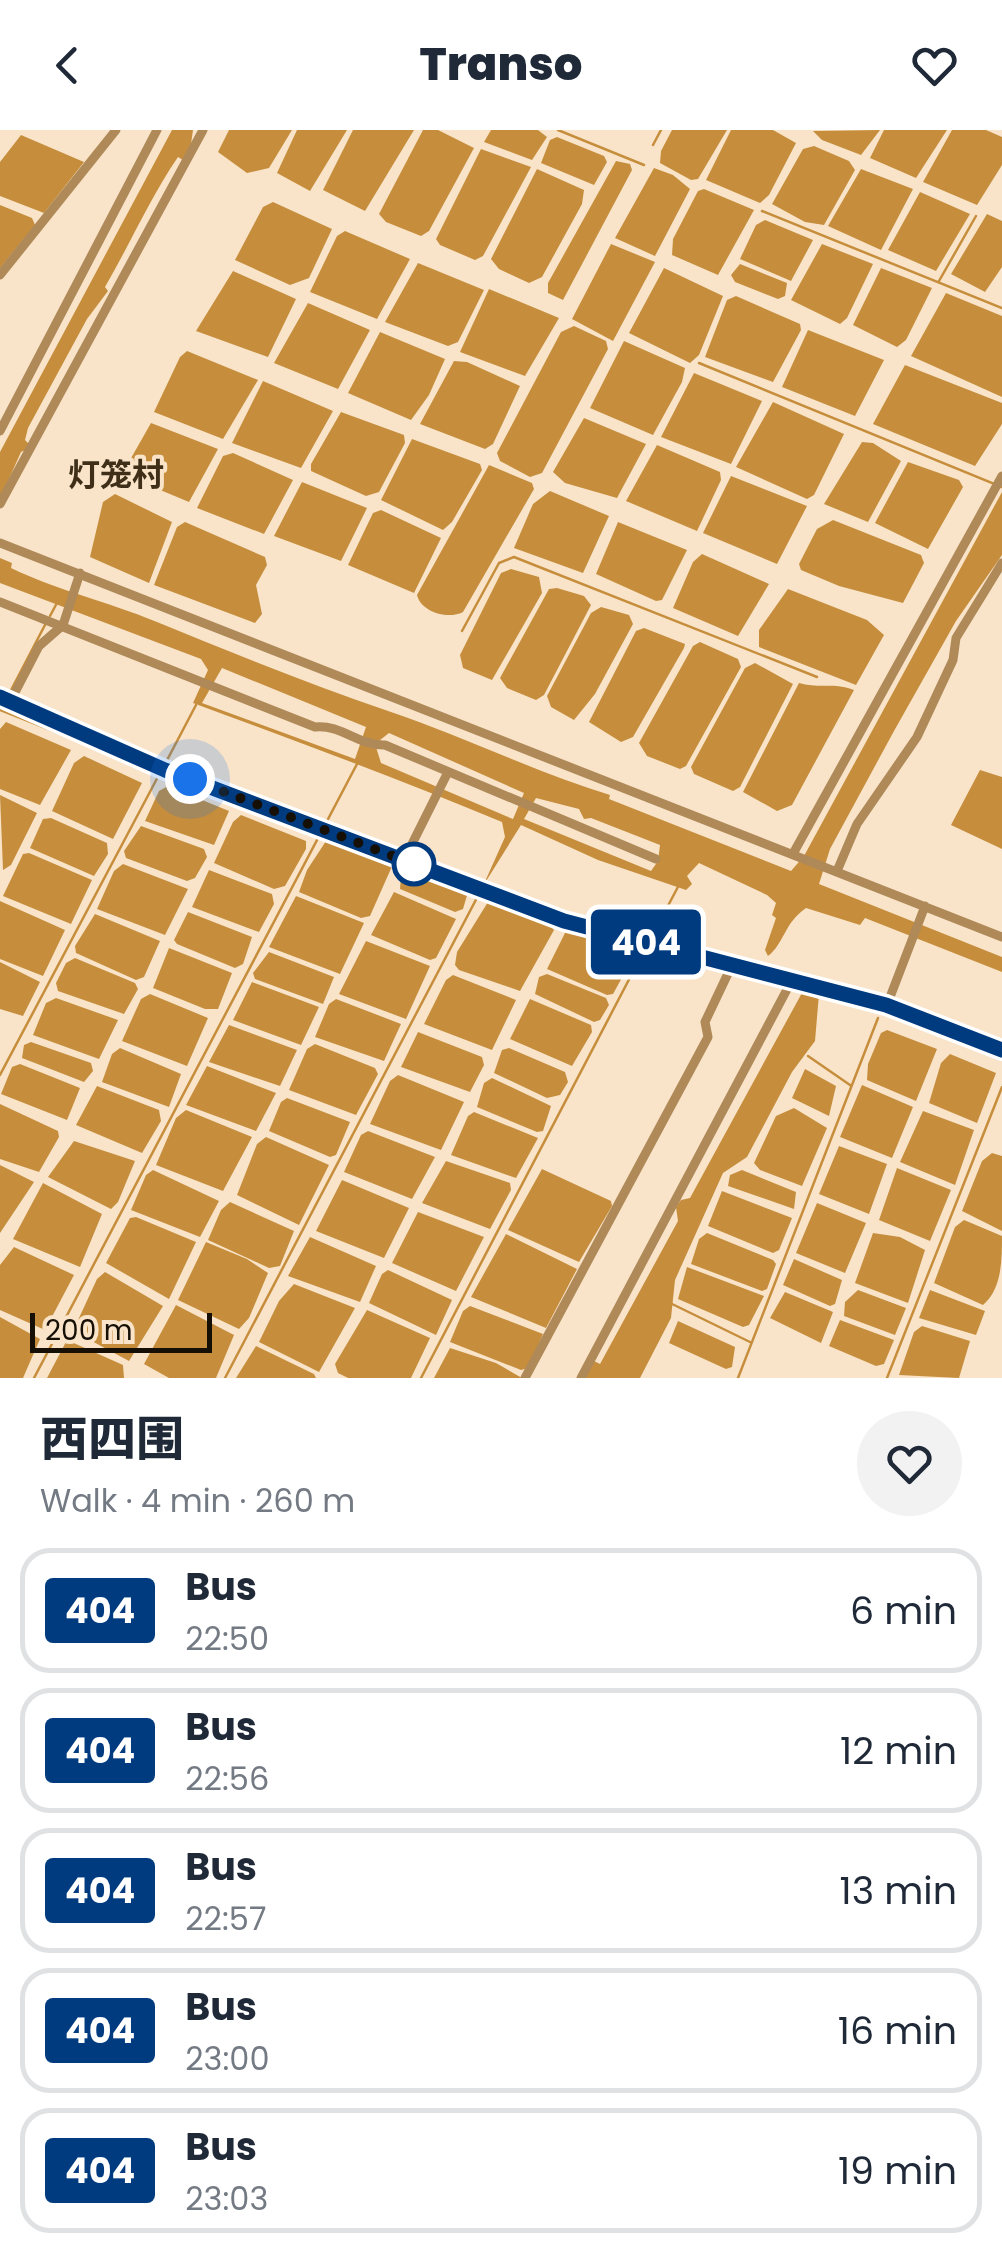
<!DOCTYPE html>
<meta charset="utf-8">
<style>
:root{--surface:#fff;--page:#f2f2f3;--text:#1f2937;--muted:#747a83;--line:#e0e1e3}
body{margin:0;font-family:Poppins,"Noto Sans SC",sans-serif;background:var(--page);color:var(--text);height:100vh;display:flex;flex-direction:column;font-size:38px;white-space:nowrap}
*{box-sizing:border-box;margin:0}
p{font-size:32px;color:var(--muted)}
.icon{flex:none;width:55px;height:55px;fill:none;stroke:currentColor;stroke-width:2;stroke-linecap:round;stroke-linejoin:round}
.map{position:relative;height:1248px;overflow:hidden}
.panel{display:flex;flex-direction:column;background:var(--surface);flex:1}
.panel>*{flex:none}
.badge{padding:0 20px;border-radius:8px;font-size:35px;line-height:65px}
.scale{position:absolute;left:30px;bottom:25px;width:182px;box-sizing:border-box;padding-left:10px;border:5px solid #160f06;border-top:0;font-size:28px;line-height:35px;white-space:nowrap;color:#160f06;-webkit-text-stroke:8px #f9e4c9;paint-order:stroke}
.you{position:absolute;width:50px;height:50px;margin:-25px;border:8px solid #fff;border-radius:50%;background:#1a73e8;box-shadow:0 0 0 15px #1a73e833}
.map>.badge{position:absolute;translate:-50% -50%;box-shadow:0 0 0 5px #fff}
.round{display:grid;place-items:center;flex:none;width:105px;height:105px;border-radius:52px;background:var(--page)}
.overview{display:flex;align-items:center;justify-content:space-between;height:170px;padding:0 40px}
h1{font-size:48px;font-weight:800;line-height:75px}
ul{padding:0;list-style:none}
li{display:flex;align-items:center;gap:30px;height:125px;margin:0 20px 15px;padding:0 20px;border:5px solid var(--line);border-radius:30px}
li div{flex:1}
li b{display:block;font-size:38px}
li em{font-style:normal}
li .badge{min-width:110px;font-weight:700;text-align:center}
header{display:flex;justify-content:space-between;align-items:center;height:130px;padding:0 40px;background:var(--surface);font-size:45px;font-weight:800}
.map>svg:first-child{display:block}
.water{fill:#c68e3c;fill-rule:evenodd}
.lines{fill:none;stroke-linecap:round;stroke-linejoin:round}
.stream{stroke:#c68e3c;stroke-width:2.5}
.minor{stroke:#af8958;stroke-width:9}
.line-casing{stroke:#fff;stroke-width:22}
.line{stroke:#003b80;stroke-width:15}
.walk{stroke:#160f06;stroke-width:10;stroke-dasharray:0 18}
.stop-dot{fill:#fff;stroke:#003b80;stroke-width:5}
.labels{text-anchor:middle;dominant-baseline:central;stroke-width:8;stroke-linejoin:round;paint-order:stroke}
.quarter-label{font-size:32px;font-weight:bold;fill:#3f2f18;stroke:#f9e4c9}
</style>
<header><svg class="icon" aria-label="back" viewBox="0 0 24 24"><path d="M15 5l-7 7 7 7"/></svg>Transo<svg class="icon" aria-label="heart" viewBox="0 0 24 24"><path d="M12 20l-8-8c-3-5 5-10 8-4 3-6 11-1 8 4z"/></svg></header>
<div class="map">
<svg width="1002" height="1248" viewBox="0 0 1002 1248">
<rect width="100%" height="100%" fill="#f9e4c9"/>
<path class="water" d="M172,0H193L189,28L186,32L178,27C150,68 130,114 105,157L108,161L87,189L28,298L25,310L32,317L21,322L0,369V322Z
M229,0H292L269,38L247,43L218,22Z
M297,0H347L310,61L277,43Z
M353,0H414L365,81L323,60Z
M423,0H438L474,18L429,101L421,106L386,92L379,84Z
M491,0H538L547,7L532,30L484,12Z
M672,0H727L698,49L691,50L660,33L661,21Z
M731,0H773L796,13L769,65L760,73L706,50Z
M880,0L861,25L822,10L813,1Z
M884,0H947L916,48L870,28Z
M952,0H986L1002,7V35L977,75L923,52Z
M21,5L84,32L44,83L0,66V32Z
M557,7L604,26L607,32L594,55L541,33L550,10Z
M814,16L849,31L855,40L824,95L805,92L772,74L803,19Z
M481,19L531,37L483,126L475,130L440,115L436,109Z
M616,31L630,34L632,40L563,170L548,163V153Z
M654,38L673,45L690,59L655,126L615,108Z
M537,39L584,60L582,74L542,147L529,153L499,139L491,129Z
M861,39L913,59L881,120L828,96Z
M704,59L754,80L718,145L672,125L673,109L698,61Z
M920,62L970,84L936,141L888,120Z
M273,72L332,99L309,148L290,155L235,130L263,77Z
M0,75L32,88L35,95L0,138Z
M987,84L1002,91V137L985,162L951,144Z
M765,90L813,110L791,151L740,129L756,95Z
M345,101L410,129L377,189L310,162L337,106Z
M611,114L655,132L613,211L572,189Z
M822,114L873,134L847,188L840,194L791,170Z
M418,133L484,160L458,212L448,216L385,192Z
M740,134L787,153L785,166L778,169L735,152L731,145Z
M664,138L723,166L699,225L690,233L629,203Z
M881,138L932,158L906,210L897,217L853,195Z
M233,141L296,169L268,227L196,201Z
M489,159L559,188L525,246L460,222Z
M946,163L1002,186V267L911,226Z
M736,166L800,194L801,200L773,252L705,227L727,170Z
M308,173L370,200L338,259L274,233Z
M574,196L606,211L608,219L542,343L530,347L500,331L497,323L561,202Z
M808,200L884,230L855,286L782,257Z
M380,202L445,229L429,265L411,290L348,263Z
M624,211L685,238L682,252L653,305L590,278Z
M187,221L258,250L223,309L154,282L180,227Z
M454,231L467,232L520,256L493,314L485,319L420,294Z
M905,235L1002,273V294L975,336L873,294Z
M694,243L762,271L731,334L661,307Z
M263,251L333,281L301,338L232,313Z
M773,272L844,304L814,365L807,369L736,337Z
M341,282L404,305L405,313L379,362L366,366L311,341V334Z
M584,288L646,314L617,368L565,353L553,342Z
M151,293L218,319L189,372L122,344Z
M412,309L480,334L482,340L452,392L443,400L381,370Z
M862,312L873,313L901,331L868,392L824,374Z
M657,315L720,342L721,350L697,401L626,371Z
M233,323L293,350L264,404L197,378L223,326Z
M908,332L959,350L963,357L928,419L875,393Z
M489,335L532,353L534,359L463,482C448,490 421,482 417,465Z
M731,346L807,376L777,434L703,403Z
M302,352L367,378L341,431L274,406Z
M550,361L609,386L583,443L514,418L533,374Z
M1002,362V425L956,491L894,601L830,719L819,754L1002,827V842L865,788L860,795L806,778C784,793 784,814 768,826L765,820L776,788L772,785L776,773L767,765L699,733L687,746L692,754L686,760L598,730L521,695L483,756L505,707L502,692C399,649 299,612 193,573L208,540L201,529L0,453V428L12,433L11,438C59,461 106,471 157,492C235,524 312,555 391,582C465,607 535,642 610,665L609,669L791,741L804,726ZM222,538L366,597L355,629L202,573ZM389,603L524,663L513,689L381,633L375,614ZM536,668L579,679L584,689L591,688L660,715L658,731L651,741L524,689Z
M115,364L172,392L149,453L90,427L103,372Z
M381,380L441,408L414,463L348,435L373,383Z
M833,390L921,425L924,433L903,473L839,456L801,440L799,434L817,399Z
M185,392L265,427L267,435L256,455L262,484L255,493L154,455L177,397Z
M618,392L687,420L662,470L656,471L596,444Z
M702,424L769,454L738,506L673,478L693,432Z
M511,439L539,447L542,463L492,550L463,538L460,525L501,443Z
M557,458L584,466L591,475L544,565L536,570L507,558L500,548L549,459Z
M788,459L867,490L884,505L856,555L759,517V500Z
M601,477L629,485L633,494L595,564L574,590L551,577L547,566L591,483Z
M644,498L685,514L684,518L633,607L621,612L589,592L636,501Z
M700,512L738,529L741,537L686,636L680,639L647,626L639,613L693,516Z
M755,533L793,554L740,657L733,661L694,644L691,637L745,538Z
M799,553C819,559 835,552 854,560L792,675L777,681L743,662Z
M6,592L71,620L40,675L0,659V599Z
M84,626L142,653L113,709L52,681L74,633Z
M980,640L1002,647V719L951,695Z
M168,656L229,681L214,715L145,691L159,661Z
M0,665L37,683L11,735L3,740Z
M241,685L306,711V719L285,756L274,759L214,733L233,692Z
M51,688L107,713L108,724L94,746L30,718L43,689Z
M141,696L204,719L207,727L195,748L187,751L126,728L124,721Z
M328,708L393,734L370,786L361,788L299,762L307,740Z
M29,723L92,750L71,794L3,766L23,724Z
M123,734L188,759L165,805L97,779L114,741Z
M209,740L272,764L274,774L259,802L192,777Z
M410,740L468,762L463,779L455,782L400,759L401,746Z
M394,762L456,789L436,828L430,830L371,805Z
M296,766L364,793L340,844L269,817Z
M0,771L65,800L43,846L0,829Z
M488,772L548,793L554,800L520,861L459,840L455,835L457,822Z
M188,782L252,807L243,834L235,838L177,814L174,810Z
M95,784L160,811L144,847L136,850L76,823L75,816Z
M566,801L632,817L634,826L613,864L607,865L547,839Z
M366,811L430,836L406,889L339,864Z
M169,818L232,843L218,879H205L153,858Z
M269,822L334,847L323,874L255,849L253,843Z
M75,828L135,853L138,859L124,884L58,861L56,853L66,833Z
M0,832L40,852L23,886L0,879Z
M547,844L606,868L609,875L600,890L594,892L535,864L539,847Z
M453,845L516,870L492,920L424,894L446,850Z
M252,852L319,877L301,915L233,890Z
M803,861L819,864L815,911L792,942L747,1027L723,1043L675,1150L671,1188L640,1248H583L594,1231L600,1234L678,1091L676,1077L681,1070L690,1068Z
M150,864L208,888L187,936L122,911L141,869Z
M56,868L118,890L99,929L33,905L46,873Z
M336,869L401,894L384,931L315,907L329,874Z
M530,869L591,895L592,902L572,936L510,909Z
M229,895L297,920L280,956L209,932Z
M887,900L937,919L916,971L867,950L868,934L881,903Z
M418,902L482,927L484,935L470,962L401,937Z
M31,912L91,933L93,941L84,952L22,928L24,915Z
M315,914L375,938L378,944L356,985L289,960L307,919Z
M120,918L181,944L169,977L102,952L112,924Z
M509,918L565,942L568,952L560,965L547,968L494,943L502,920Z
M950,924L996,943L977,993L929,973L941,933Z
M20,934L80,958L67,990L1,964L12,937Z
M207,936L276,963L256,1001L186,975Z
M805,939L836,956L829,986L792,968Z
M398,945L464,972L441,1020L370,994L390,951Z
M492,948L551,976L543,1001L537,1002L477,977L484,953Z
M862,955L913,977L892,1028L840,1007Z
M97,956L159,980L161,991L142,1023L76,995Z
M287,968L350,992L336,1025L330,1027L269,1001L281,972Z
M0,974L58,1001L59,1007L39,1042L0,1029Z
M794,978L827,998L802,1056L760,1040L754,1033L776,986Z
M186,980L252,1007L223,1061L156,1035L176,988Z
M923,981L974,1000L955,1055L900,1032Z
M474,982L538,1008L516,1048L451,1025L468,986Z
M368,1001L435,1027L412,1069L344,1042L361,1005Z
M266,1007L329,1035L299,1095L237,1065L257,1014Z
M74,1011L135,1031L118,1072L111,1079L48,1047Z
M839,1016L887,1034L869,1084L819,1064Z
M992,1023L1002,1026V1101L962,1081L982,1031Z
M446,1031L510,1053L511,1060L490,1099L422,1073Z
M0,1035L34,1052L0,1103Z
M897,1038L951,1060L930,1111L879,1090Z
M542,1039L611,1071L612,1076L579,1132L508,1100Z
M153,1040L219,1071L200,1107L131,1080L146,1045Z
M742,1040L796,1062L794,1079L728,1056L730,1045Z
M342,1050L409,1078L384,1128L316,1101Z
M43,1053L102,1084L80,1137L13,1109Z
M722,1061L792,1088L779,1120L773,1123L708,1096Z
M230,1072L294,1101L280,1136L269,1138L208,1110L221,1080Z
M817,1073L866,1093L845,1143L796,1123Z
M418,1082L484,1107L456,1161L392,1133Z
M136,1087L196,1112L169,1169L106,1133L130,1088Z
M964,1090L1002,1106C1002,1130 1002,1159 983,1175L934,1153L955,1097Z
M707,1103L773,1130L776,1134L767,1159L762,1161L691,1134L699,1109Z
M873,1103L900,1107L925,1120L908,1173L855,1153Z
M506,1104L577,1139L546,1198L471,1167Z
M310,1107L376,1136L360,1172L288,1146Z
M206,1112L247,1129L268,1143L249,1188L239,1199L178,1170Z
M14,1117L74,1145L45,1200L0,1180V1135Z
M794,1129L842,1150L835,1174L830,1176L783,1155Z
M687,1137L764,1166L749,1195L743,1197L678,1169Z
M388,1140L452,1170L436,1205L369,1173L382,1144Z
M105,1142L163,1176L129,1231L73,1201L97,1149Z
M294,1154L355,1178L319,1242L259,1212L279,1171Z
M858,1160L906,1178L895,1205L844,1186L845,1172Z
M930,1160L985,1181L976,1205L919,1188Z
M785,1162L833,1182L821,1213L770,1188Z
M176,1175L234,1205L216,1248H169L144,1234Z
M470,1176L543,1204L528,1238L521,1240L450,1212L463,1181Z
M367,1180L430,1208L411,1248H348L338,1243L335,1234Z
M0,1187L40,1209L23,1248H0Z
M840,1190L894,1210L884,1234L876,1236L829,1216Z
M678,1191L735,1217L732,1237L726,1239L669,1213Z
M922,1196L970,1211L959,1248L899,1245L914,1202Z
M67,1210L123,1235L124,1248H47Z
M256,1216L314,1244L316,1248H236Z
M450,1218L496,1233L522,1248H434Z"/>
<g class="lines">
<path class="stream" d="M558,0L644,35
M653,15L661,0
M762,81L1002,178
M939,151L976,86
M699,233L1002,357
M50,486L58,471
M462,501L499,433L514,427L817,547
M8,566L46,493
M0,580L319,706
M165,634L196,575
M651,808L680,753
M808,926L850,955
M0,945L161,641
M668,1172L750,1212
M34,1248L357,634
M225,1248L480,762
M421,1248L647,815
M738,1248L878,888
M887,1248L1002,957"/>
<path class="minor" d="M0,145L116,0
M0,301L157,0
M0,374L203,0
M0,413L1002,807
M0,472L315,597C341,594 359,616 385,615L656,729
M0,567L165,639L564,791L887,875L1002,920
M10,572L39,516L63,495L80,443
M794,722L1002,346
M404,730L447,644
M837,741L857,694L917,607L953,530L956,508L1002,433
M887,875L925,776
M525,1248L708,907L705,892L732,835
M581,1248L792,850"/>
</g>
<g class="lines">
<defs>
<path id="line" d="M0,567L165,640L564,791L886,875L1002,920"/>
</defs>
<use href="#line" class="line-casing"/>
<use href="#line" class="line"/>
<path class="walk" d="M190,649L414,734"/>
</g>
<circle class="stop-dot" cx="414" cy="734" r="20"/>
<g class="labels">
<g class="quarter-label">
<text x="116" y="344">灯笼村</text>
</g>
</g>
</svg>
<div class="scale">200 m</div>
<div class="you" style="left:190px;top:649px"></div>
<b class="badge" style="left:646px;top:812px;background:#003b80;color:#fff">404</b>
</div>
<section class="panel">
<div class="overview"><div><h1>西四围</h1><p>Walk · 4 min · 260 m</p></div><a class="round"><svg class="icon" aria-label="heart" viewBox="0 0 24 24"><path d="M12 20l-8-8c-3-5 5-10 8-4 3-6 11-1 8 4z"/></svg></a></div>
<ul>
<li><span class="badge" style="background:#003b80;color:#fff">404</span><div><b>Bus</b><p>22:50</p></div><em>6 min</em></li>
<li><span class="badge" style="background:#003b80;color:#fff">404</span><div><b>Bus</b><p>22:56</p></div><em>12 min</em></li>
<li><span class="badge" style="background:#003b80;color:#fff">404</span><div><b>Bus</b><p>22:57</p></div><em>13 min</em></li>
<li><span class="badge" style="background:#003b80;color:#fff">404</span><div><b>Bus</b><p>23:00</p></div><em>16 min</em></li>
<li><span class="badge" style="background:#003b80;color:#fff">404</span><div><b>Bus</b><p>23:03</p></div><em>19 min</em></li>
</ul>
</section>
